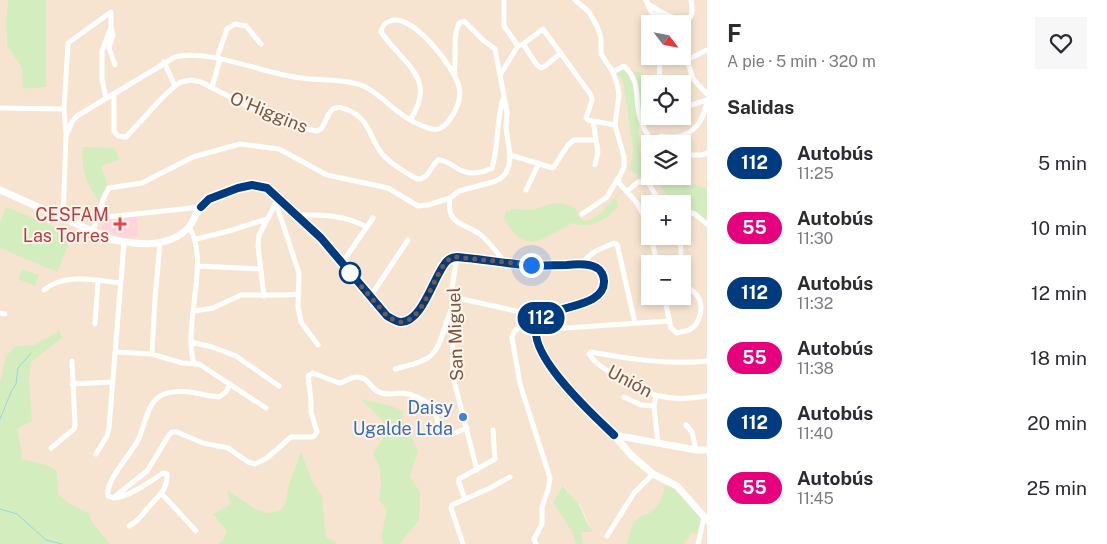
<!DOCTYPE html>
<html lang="es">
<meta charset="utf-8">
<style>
:root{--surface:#fff;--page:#f7f7f7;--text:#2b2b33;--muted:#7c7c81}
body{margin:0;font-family:"Public Sans",sans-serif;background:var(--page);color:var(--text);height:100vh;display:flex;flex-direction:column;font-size:19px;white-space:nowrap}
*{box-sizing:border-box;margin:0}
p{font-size:16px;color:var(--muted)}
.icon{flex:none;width:28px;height:28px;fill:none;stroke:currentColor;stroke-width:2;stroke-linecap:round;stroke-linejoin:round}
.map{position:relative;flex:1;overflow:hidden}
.sheet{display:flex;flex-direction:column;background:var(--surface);width:400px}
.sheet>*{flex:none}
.badge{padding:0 10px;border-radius:16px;font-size:18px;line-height:32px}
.needle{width:32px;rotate:122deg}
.buttons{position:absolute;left:641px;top:15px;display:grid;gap:10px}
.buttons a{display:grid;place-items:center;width:50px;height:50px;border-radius:0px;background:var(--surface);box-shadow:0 2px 8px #0003;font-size:25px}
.you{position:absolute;width:25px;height:25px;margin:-12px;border:4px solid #fff;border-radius:50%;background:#1a73e8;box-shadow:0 0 0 8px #1a73e833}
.map>.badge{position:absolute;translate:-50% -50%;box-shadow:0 0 0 2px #fff}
h2{padding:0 20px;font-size:19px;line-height:45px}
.round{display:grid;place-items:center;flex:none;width:52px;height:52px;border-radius:0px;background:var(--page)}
.headline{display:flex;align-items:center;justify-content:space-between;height:85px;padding:0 20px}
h1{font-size:24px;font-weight:700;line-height:38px}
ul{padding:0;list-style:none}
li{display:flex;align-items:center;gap:15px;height:65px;padding:0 20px}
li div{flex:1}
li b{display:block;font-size:19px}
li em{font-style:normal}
li .badge{min-width:55px;font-weight:700;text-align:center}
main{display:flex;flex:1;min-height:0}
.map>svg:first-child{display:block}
.residential{fill:#f7e4d0;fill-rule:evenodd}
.medical{fill:#fdd4db}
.green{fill:#d3edbf}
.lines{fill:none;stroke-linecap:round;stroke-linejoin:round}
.stream{stroke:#9ad4dd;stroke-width:1}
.street{stroke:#fff;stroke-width:5}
.secondary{stroke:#fff;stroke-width:7}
.line-casing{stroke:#fff;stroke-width:11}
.line{stroke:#003b80;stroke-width:8}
.walk{stroke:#795646;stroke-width:5;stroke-dasharray:0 9}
.health-dot{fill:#e0444e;stroke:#fff6eb;stroke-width:2}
.stop-dot{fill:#fff;stroke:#003b80;stroke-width:2.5}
.shop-dot{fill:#3f7fe0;stroke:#fff6eb;stroke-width:2}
.labels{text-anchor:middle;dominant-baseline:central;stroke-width:4;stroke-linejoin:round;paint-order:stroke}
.street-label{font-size:18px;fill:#795646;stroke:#fff6eb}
.health-label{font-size:18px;fill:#be3a42;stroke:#fff6eb;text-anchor:end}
.shop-label{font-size:18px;fill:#366cbe;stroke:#fff6eb;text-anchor:end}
</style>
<main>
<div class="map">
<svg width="707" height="544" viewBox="0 0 707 544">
<rect width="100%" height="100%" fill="#fef3e2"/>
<path class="residential" d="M0,0H8L6,21L7,46L22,68L24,89L46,86V0H707V544H680L663,501L628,544H581L578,532L591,530L580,504H576L565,487L556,501L574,531L578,544H398L408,476L385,420L387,436L380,461L388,509L385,544H335L324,538L288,502L281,513L268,516L254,511L228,492L233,505L229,530L221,544H107L65,503L19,461L15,428L31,362L44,348L63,335L60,333L35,347L0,390ZM650,24H682V56H650ZM650,84H682V116H650ZM650,144H682V176H650ZM650,204H682V236H650ZM650,264H682V296H650Z"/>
<path class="medical" d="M137,216L138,236L123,238L101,228L106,220Z"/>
<path class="green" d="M8,0H46V87L23,89L22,68L7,46L6,21Z
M621,70L641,72L647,76C652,95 643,103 640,121C637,137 637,157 650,168V176H661L675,184L684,185L691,183L707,189V221L683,207L682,204C666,204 666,189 655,181C650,177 644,179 639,177L616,198L618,207C606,219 591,230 573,223C543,237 527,259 504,218L506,212C517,206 519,210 530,210C533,210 538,208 542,207C555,202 564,201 576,209L579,217L584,221C602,217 606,206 617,195C624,188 632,182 639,176L630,170L633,150L632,141L623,80L617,74Z
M83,147L114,148L120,159L101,166L107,183L99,202C86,183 81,171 83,147Z
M6,207L73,234L57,272L0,248V222Z
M22,269L39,275L35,286L18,279Z
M59,331L63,337L31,362L29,382L32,421L17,429L22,452L21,459L47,465L57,471L58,494L67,502L88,513L94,525L110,544H0V383L6,356L16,346L34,345Z
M361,399L391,406L403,411L402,418L418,451L410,476L420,492L419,520L400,543V544H384L381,537L387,510L379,500C382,483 383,469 373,454L385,435L383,421Z
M301,452L313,483L322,496L326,537L338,544H218L223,540L227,531L213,514L231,504L227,490L255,509L268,513L280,511L286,502L288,487Z
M665,484L670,488V484L682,493L702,518L699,535L692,532L684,544H626C631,536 630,525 637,519C640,515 647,515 651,512C661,505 663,495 665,484Z
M563,486L580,506L587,523L593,532H581L583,544H576L572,532L553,502Z"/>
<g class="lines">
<path class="stream" d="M0,419L11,392L16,384L18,368L31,353
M0,509L17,514L46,540L62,544"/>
<path class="street" d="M504,0V26L518,46
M575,0L589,12L597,26L601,38V54L613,72L617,84L619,94L615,125L624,157V167L619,178V183L637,203L649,225L650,230
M646,0L653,16L655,24
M647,3L661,12
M653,16L661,12C677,20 697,29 691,0
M111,27L113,35L109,48L115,65
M523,44L537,65L541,68L545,66L561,53
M667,56L687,60L707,50
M217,58L227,29L235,24L246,26L261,44
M687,60L693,79L707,94
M164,62L175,86
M613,72L624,66C642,83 634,98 640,118C643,128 648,136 653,144
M500,75L518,46L523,44L543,29L591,95L592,100L586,118L588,120L615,125
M659,84L660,56
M212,87L220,59
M114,94V131L118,136L126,137L162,98L175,86L181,82L191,80L201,82L259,112L280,118L305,129L317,131L321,129C326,123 327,113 333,109C338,106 343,108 348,110C372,120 369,141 385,157C394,166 406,173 417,179C428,180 430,167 438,160C448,160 452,166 460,170C471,175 482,173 492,168C499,145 496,121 503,99
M106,98L102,80V51L111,27V12
M0,108L64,109
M682,108L707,100
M593,121L598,152L595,165
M66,134L64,109L68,43L111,12
M661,136C687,141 703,127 707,101
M510,155L553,168L568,145L574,140H595
M682,155H702L707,153
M526,190L539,163
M627,191L638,182H647C654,189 655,199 663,204
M450,198C446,226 464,222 481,235C490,243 497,253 505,262
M276,203L299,273L298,307L301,322L318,345
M682,210L695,214L707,224
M582,214L607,197L618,178
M294,215C322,215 342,214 367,227
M63,218L66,136L72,122L77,116L175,57C208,48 264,74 301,78C321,81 342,78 361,85C378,91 395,113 414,122C429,129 439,136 450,119C456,111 462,98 459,87C455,68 412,12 390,21C384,23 382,26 381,32C403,64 438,78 410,120
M98,218L201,207
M189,227C211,261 182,324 194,364
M93,231L104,197L109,188L142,183L193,157L240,144L279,149L327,175L388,188L418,206L428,205L450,198L459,191L493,182L500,179L506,173L509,165L510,155L506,128L507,112L495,49L483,40L464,21L459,23C452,38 457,58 454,75
M651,236L657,264
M677,236C682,246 682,253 679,264
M196,239L229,231L267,219
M457,257L452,287L453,377L477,470
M342,263L373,218
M580,264L594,252L614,243L617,244L635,323
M197,266L261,269
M44,290C64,273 96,280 120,283
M264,296L258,246L259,235L277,201
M664,296L671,328L677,333C681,332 685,331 689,330C701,324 705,304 696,294C692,290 687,287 682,284
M370,297L408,240
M453,297L543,317
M194,311L213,308L241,295H285L299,294
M0,313L5,314
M95,324L98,281
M536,330L669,321
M191,342L212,347L236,356L279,386
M116,352L152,354L182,363L199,364L266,408
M152,354L155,298L160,243
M707,361C668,365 629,359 591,352L589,354C594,363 604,368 612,374C645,395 668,403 707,396
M395,369C405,366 420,364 429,357C441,349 445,323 451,310
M72,384L113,382
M230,384L226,392L219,397C200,395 181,387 162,395C146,403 145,428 137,442C130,455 105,481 108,496L113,498L147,471L169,435L172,432H177L203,443L228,448L248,462L255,464L267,458L291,437H313L317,432L311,412V400L308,376L313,373L339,383C346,382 351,376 358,377C371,379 369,388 379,392C387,396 395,393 403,393C412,394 424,399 431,406C439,414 436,427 444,434H452L467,428
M656,396L654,406L658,444
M624,397L641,405L654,406
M686,425L692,432L696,450
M51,448L74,429L75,425L72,361
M96,454L107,436L109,428L124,242
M162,494L196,531
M114,498C129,497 151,481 163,473L167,474C168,491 156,498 146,510C141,517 137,522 129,526
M465,499L459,483V479L495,459L493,430
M607,536L634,493L653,474
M463,544L451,508L452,505L490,488L510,477
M536,544L534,539L542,524V507L548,490L550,478L520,384L512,338C514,325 526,326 537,324
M698,544L704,517"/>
<path class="secondary" d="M0,190L110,239C136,245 169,249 189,227C192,224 194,218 196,214C206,200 217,195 233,190C241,188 250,184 259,186C273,188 280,201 290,211C300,221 311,228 321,239C336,254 383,321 401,322C423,322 434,273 447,260C450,257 453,257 457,257L522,265L580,264L592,266L601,271L604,279V284L596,297L543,317L540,320L536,330V338L539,346L550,366L567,390L614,435L631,455L653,474L677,486L707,520
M614,435L696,450H707"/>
</g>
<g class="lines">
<defs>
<path id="line" d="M201,207L209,199L238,188L252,185L267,188L321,238L387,316C391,318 396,322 401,322C423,322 434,274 447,261C450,258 453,257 457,257C480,259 503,263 525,265C539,266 553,265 567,265C576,264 589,263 597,268C601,270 604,276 604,281C605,310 547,304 538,323C523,352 595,417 614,435"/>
</defs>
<use href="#line" class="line-casing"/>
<use href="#line" class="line"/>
<path class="walk" d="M350,273L387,316C391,318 396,322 401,322C423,322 434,274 447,261C450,258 453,257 457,257L531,265"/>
</g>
<path class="health-dot" d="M117.5 216.5h5v5h5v5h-5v5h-5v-5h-5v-5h5z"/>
<circle class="stop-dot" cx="350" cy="273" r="10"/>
<circle class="shop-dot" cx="463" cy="417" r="5"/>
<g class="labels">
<g class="street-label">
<text transform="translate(269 112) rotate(22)">O'Higgins</text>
<text transform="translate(455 334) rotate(-92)">San Miguel</text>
<text transform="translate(630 381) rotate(28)">Unión</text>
</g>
<g class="health-label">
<text x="109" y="214">CESFAM<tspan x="109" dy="21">Las Torres</tspan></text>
</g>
<g class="shop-label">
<text x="453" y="407">Daisy<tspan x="453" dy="21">Ugalde Ltda</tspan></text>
</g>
</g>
</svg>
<div class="buttons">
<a><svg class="needle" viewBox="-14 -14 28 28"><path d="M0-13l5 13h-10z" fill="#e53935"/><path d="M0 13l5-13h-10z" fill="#7c7c81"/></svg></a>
<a><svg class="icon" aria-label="locate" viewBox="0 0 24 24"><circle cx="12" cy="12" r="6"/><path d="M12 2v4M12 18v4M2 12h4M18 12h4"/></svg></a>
<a><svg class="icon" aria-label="layers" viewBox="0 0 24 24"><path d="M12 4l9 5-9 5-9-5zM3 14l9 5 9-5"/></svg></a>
<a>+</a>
<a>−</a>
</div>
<div class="you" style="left:531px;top:265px"></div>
<b class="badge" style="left:541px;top:318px;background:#003b80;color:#fff">112</b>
</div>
<section class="sheet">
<div class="headline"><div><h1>F</h1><p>A pie · 5 min · 320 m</p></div><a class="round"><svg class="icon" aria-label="heart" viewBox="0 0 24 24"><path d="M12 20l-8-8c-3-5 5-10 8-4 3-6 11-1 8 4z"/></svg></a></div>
<h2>Salidas</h2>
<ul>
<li><span class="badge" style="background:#003b80;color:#fff">112</span><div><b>Autobús</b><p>11:25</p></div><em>5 min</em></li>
<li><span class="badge" style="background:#e6007e;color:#fff">55</span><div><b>Autobús</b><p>11:30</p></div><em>10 min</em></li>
<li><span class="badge" style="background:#003b80;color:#fff">112</span><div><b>Autobús</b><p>11:32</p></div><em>12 min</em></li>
<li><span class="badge" style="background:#e6007e;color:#fff">55</span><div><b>Autobús</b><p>11:38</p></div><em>18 min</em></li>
<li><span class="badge" style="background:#003b80;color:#fff">112</span><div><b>Autobús</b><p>11:40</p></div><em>20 min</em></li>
<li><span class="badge" style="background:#e6007e;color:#fff">55</span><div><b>Autobús</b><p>11:45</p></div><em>25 min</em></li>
</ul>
</section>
</main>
